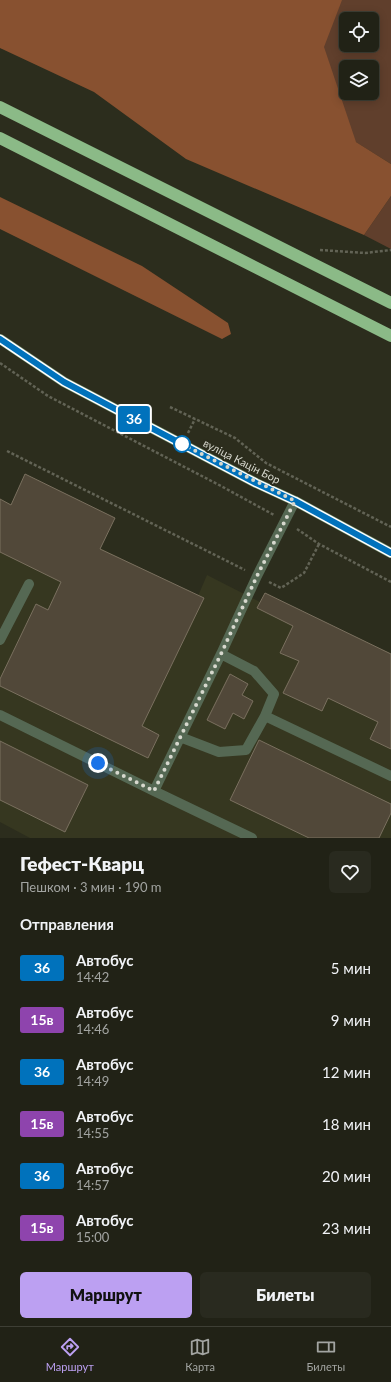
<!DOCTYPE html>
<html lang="ru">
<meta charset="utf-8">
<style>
:root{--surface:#212216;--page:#292a1f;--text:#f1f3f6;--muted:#a2a4a1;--line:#3e3f35;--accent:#bca0f2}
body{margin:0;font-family:Lato,sans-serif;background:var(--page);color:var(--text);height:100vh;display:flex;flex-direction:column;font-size:15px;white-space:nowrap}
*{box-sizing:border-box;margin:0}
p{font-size:13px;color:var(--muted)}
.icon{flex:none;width:22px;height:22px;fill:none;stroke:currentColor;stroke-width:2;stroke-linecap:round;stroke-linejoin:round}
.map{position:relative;height:838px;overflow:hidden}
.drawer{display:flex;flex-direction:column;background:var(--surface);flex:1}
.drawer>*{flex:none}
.badge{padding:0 8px;border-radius:3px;font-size:14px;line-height:26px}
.fabs{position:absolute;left:339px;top:12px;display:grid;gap:8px}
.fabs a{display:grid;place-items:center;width:40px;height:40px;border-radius:6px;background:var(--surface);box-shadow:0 2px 10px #0003,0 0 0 1px var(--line);font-size:20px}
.you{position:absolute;width:20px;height:20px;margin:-10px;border:3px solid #fff;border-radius:50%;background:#1a73e8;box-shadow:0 0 0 6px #1a73e833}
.map>.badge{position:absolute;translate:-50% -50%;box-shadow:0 0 0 2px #fff}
h2{padding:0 20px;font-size:15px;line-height:36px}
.round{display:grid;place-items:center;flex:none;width:42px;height:42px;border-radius:6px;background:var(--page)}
.head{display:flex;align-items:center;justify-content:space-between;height:68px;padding:0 20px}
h1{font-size:19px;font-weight:800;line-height:30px}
.button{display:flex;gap:8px;margin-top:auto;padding:8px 20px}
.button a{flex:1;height:46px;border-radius:6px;background:var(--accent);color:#111;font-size:16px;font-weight:800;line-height:46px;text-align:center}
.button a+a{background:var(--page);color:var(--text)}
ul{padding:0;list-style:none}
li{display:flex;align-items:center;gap:12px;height:52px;padding:0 20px}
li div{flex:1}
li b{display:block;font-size:15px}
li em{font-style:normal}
li .badge{min-width:44px;font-weight:700;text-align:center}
.tab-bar{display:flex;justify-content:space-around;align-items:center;height:56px;border-top:1px solid var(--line);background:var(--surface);font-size:11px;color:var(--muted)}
.tab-bar a{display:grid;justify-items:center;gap:2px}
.tab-bar .current{color:var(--accent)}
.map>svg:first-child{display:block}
.built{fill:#363720}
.green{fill:#603f2c;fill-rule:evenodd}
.forest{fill:#885130}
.building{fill:#514839;stroke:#7a705f}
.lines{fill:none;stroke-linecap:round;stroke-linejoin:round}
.path{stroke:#626355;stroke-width:2.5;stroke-dasharray:3 2;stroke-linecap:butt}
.lane{stroke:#556853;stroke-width:10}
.secondary{stroke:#6b8968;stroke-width:10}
.highway{stroke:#8bba87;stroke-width:12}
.line-casing{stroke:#fff;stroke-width:9}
.line{stroke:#0072bc;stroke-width:6}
.walk{stroke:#d7d8ce;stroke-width:4;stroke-dasharray:0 7.2}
.stop-dot{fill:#fff;stroke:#0072bc;stroke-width:2}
.labels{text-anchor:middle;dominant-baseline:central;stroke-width:4;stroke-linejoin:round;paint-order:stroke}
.street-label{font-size:11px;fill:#d7d8ce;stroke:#2c2d1d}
</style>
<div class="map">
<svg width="391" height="838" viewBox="0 0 391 838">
<rect width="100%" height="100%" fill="#2c2d1d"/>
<path class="built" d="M0,499L198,596L207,575L260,602L265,593L391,654V838H30L0,822Z"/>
<path class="green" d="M0,0H391V164L335,129L0,48ZM346,19H372V45H346ZM346,67H372V93H346Z
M391,196V249L364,235Z"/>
<path class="forest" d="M0,0H342L324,47L356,142L391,164V196L364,235L186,159L94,92L0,48Z
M0,197L142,266L228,323L231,334L222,339L0,229Z"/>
<path class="building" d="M25,474L115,518L100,549L204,598L142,726L159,735L148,758L0,686V679L36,604L48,610L61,582L0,552V499L11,505Z
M265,593L391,654V749L370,739L378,722L328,698L322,711L283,693L299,661L280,653L293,626L257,608Z
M230,674L248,684L242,695L253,701L244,719L233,713L225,729L207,720Z
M259,740L391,804V813L379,838H309L230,800Z
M0,741L88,785L65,832L0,800Z"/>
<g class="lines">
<path class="path" d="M320,250L365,253L391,250
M0,363L48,396L221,486L274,515
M170,407L235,438L266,463L391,527
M188,433L195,419
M7,451L245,570
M297,529L319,544L391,582
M269,582L281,588L304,573L319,544"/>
<path class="lane" d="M0,640L29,584
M0,715L154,791
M265,716L391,776
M180,737L219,752L246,750L265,716L274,694L254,671L221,654
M252,838L154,791L221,654L257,576L295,501"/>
<path class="secondary" d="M0,339L64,382L256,483L295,501L391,553"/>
<path class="highway" d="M0,107L391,303
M0,138L391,336"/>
</g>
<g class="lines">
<defs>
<path id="line" d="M0,339L64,382L256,483L295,501L391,553"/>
</defs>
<use href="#line" class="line-casing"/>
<use href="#line" class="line"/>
<path class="walk" d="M98,763L154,791L221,654L257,576L295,501L182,444"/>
</g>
<circle class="stop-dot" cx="182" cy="444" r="8"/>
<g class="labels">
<g class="street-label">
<text transform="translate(242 461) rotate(27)">вуліца Кацін Бор</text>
</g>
</g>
</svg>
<div class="fabs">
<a><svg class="icon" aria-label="locate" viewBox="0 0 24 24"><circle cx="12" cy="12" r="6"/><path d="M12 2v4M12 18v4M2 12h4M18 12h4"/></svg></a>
<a><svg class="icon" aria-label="layers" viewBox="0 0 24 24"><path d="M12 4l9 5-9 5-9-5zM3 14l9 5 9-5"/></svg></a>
</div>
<div class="you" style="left:98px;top:763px"></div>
<b class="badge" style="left:134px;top:419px;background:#0072bc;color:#fff">36</b>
</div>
<section class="drawer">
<div class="head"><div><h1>Гефест-Кварц</h1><p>Пешком · 3 мин · 190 m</p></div><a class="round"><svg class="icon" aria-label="heart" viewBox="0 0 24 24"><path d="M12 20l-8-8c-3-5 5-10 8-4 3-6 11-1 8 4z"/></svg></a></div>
<h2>Отправления</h2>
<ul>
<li><span class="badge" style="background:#0072bc;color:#fff">36</span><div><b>Автобус</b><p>14:42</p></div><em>5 мин</em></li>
<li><span class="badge" style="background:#8e44ad;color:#fff">15в</span><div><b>Автобус</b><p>14:46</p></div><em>9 мин</em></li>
<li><span class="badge" style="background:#0072bc;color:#fff">36</span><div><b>Автобус</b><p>14:49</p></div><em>12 мин</em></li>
<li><span class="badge" style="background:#8e44ad;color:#fff">15в</span><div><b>Автобус</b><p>14:55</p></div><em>18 мин</em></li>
<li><span class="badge" style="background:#0072bc;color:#fff">36</span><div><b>Автобус</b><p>14:57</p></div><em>20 мин</em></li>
<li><span class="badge" style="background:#8e44ad;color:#fff">15в</span><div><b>Автобус</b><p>15:00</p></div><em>23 мин</em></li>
</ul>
<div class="button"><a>Маршрут</a><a>Билеты</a></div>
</section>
<nav class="tab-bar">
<a class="current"><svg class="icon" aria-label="directions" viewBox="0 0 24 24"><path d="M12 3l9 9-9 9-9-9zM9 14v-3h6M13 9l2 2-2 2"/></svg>Маршрут</a>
<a><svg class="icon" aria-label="map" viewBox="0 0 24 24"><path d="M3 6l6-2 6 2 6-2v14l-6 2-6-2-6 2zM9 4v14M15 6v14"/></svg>Карта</a>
<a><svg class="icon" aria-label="tickets" viewBox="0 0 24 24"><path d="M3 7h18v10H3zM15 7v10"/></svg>Билеты</a>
</nav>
